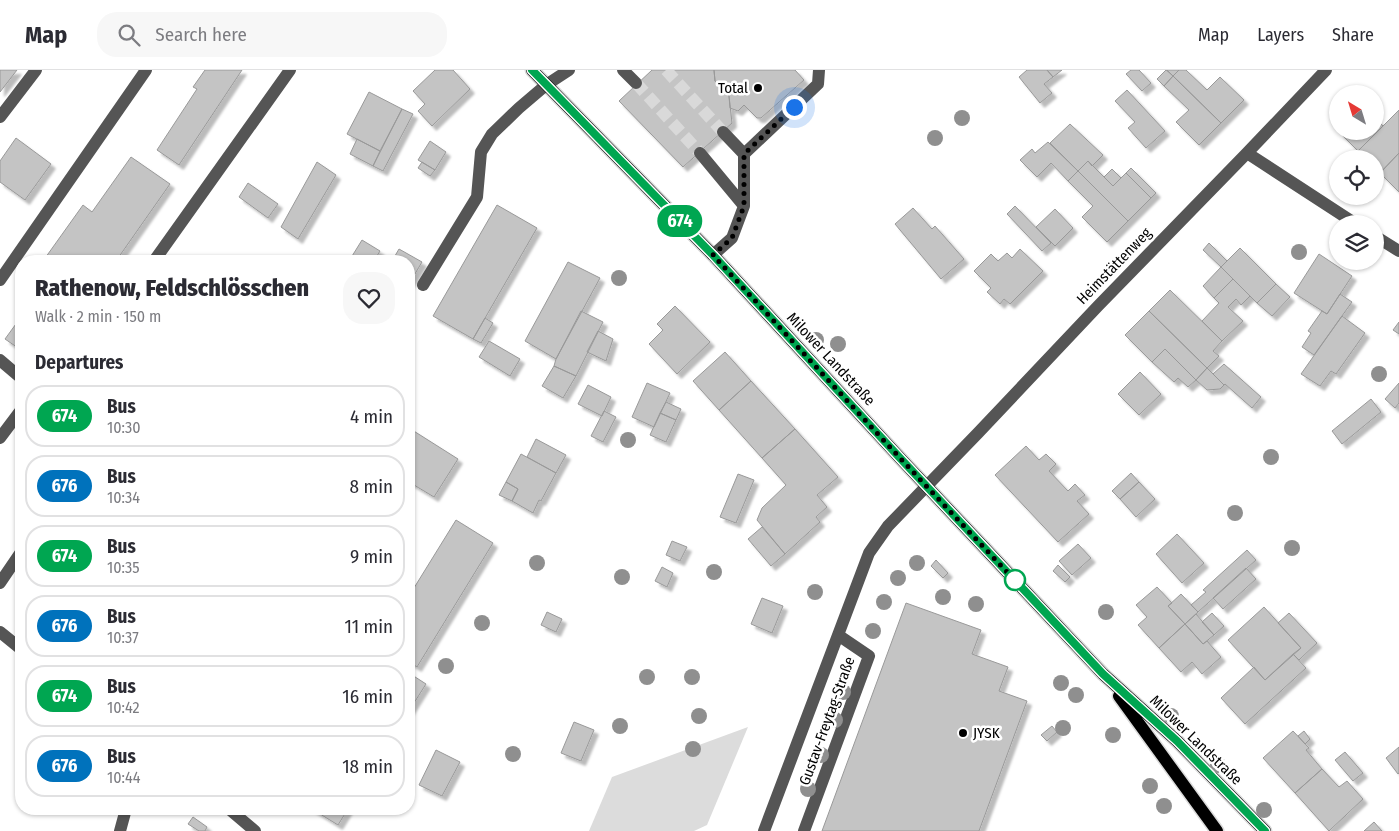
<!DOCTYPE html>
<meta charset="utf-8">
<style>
:root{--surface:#fff;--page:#f7f7f7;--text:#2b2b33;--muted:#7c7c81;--line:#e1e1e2}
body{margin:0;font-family:"Fira Sans Condensed",sans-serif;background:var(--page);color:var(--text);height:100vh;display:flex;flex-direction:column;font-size:19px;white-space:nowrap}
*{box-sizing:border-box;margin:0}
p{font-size:16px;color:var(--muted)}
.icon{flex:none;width:28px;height:28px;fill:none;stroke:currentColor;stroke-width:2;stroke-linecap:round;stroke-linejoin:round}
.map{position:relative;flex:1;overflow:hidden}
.drawer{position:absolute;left:15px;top:185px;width:400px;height:560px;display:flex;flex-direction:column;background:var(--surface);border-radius:20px;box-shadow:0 1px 4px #0004}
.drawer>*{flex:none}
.badge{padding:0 10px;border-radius:16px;font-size:18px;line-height:32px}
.needle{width:32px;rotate:322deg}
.tools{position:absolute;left:1329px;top:15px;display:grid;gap:10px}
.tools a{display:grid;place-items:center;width:55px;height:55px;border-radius:50%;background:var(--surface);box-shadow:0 1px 4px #0004;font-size:25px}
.you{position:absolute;width:25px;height:25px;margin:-12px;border:4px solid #fff;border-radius:50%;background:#1a73e8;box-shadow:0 0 0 8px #1a73e833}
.map>.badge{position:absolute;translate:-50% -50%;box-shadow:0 0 0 2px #fff}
h2{padding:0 20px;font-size:19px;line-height:45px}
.round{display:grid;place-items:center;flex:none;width:52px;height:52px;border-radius:20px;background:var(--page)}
.overview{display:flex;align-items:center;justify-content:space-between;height:85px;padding:0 20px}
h1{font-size:24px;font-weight:800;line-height:38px}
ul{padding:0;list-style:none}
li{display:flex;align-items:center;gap:15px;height:62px;margin:0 10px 8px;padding:0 10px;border:2px solid var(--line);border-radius:20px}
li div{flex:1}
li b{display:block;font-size:19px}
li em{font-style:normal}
li .badge{min-width:55px;font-weight:700;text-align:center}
header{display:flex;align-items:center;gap:30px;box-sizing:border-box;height:70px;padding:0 25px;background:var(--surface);border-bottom:1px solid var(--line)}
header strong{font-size:24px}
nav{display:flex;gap:28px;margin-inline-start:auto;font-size:18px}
.search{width:350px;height:45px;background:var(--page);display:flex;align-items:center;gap:12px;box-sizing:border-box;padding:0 18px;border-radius:20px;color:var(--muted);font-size:19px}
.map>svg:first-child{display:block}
.green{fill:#dcdcdc}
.building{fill:#c4c4c4;stroke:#999;filter:url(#shadow)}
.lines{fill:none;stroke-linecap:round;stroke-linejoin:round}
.minor-tunnel{stroke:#d9d9d9;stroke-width:12;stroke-dasharray:12 6;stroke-linecap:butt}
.major-casing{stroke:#dbdbdb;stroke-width:15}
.minor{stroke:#555;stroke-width:12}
.major{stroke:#000;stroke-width:12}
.tree{fill:#8f8f8f}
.line-casing{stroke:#fff;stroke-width:11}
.line{stroke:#00a651;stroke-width:8}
.walk{stroke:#000;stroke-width:5;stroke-dasharray:0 9}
.poi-dot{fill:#000;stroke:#fff;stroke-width:2}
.stop-dot{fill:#fff;stroke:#00a651;stroke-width:2.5}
.labels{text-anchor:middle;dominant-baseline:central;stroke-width:5;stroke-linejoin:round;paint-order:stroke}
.poi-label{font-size:15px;fill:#000;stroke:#fff;text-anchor:end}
.street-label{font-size:15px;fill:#000;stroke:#fff}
</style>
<header>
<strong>Map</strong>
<div class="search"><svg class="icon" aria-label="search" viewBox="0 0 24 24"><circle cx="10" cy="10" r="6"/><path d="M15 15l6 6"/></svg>Search here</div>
<nav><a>Map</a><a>Layers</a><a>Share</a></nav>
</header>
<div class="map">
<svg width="1399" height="761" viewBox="0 0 1399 761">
<defs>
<filter id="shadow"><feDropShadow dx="4.5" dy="4.5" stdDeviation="1" flood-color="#0004"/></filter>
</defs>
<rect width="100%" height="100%" fill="#fff"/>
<path class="green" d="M748,657L707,755L694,761H589L612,707Z"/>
<path class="building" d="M0,0H17L0,22Z
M205,0H242L179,95L157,80L197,19L193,17Z
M435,0H453L470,19L432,56L418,41L425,34L413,21Z
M652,0H714L715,11L729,26L732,53L683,97L619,31Z
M714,0H795L804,10L761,48H757L744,35L738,41L730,38L729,26L715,11Z
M1027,0H1047L1053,7L1044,14L1052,23L1040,33L1019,7Z
M1047,0H1062L1053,7Z
M1131,0H1139L1151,13L1142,21L1126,4Z
M1166,0L1173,6L1164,16L1157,9Z
M1167,0H1179L1173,6Z
M1179,0H1186L1207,20L1220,7L1244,30L1221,53L1173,6Z
M1173,6L1221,53L1199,75L1176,52L1189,40L1164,16Z
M1127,20L1165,61L1146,78L1128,58L1135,52L1115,31Z
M369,22L402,39L380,81L347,64Z
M402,39L413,44L383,101L373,96Z
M1399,40V83L1380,103L1375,98V89H1366L1358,81Z
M1376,49L1383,56L1358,81L1339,62L1375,61V51Z
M1070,54L1103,85L1092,96L1088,91L1078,101L1050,73Z
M16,68L51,94L25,130L0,112V91Z
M357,69L380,81L373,96L350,84Z
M430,71L446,82L435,100L418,90Z
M1048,72L1078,101L1068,111L1051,93L1037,107L1020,90L1032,79L1035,83Z
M1399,83V122L1380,103Z
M131,87L170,114L116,191H43L83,135L92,142Z
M1088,91L1113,116L1126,103L1151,128L1128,151L1078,101Z
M317,92L336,105L298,169L281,157Z
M422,92L435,100L430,106L418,98Z
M1131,98L1156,123L1151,128L1126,103Z
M1112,99L1121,108L1113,116L1104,107Z
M1078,101L1128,151L1107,172L1082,147L1093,136L1068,111Z
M248,113L278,134L268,148L239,127Z
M497,135L537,158L473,269L433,246Z
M1015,136L1051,173L1042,181L1007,144Z
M913,138L932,159L935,156L964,189L941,209L895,154Z
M1055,139L1073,158L1055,176L1036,157Z
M362,170L380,181L374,191H349Z
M1209,173L1227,191L1221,197L1203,180Z
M1240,178L1276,214L1257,233L1221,197Z
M399,179L422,192L409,214V191H392Z
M1020,179L1043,201L1010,234L1004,229L1000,234L987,222L991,218L974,201L991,184L998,191L1007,183L1012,188Z
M1319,184L1352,206L1327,244L1294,223Z
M568,192L600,208L556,289L525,271Z
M1221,197L1233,209L1214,228L1203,216Z
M1233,209L1250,226L1241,235L1236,229L1228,237L1243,251L1222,271L1202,251L1219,233L1214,228Z
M1276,214L1290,227L1272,246L1257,233Z
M1170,220L1222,271L1213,281L1219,286L1207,298L1149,241Z
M1340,224L1352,232L1314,285L1302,277L1311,263L1308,261L1322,241L1327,244Z
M675,236L710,272L677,304L649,274L663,260L657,254Z
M581,241L603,252L576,306L554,296L556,289Z
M1149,241L1207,298L1196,310L1165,279L1152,292L1125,265Z
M1342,246L1365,263L1336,304L1331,301L1320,316L1301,304Z
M21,247V280L5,269Z
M485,248L493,253L481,273L473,269Z
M1399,252V264L1393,260Z
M598,261L613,269L606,291L587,282Z
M489,271L520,289L510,306L479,287Z
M1165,279L1196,310L1188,317L1178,308L1174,312L1152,292Z
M725,282L751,311L719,340L693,311Z
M1224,294L1261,327L1252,338L1225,314L1224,315L1213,304Z
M554,296L576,306L563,328L542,316Z
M1207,298L1224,315L1220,319L1207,320L1196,310Z
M1140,302L1161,324L1139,345L1118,324Z
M751,311L795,359L762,388L719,340Z
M647,313L670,323L654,357L632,347Z
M1399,313V333L1395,338L1385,329Z
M588,315L611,327L602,346L578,334Z
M1371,329L1381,342L1342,374L1332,361Z
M666,332L681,339L676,350L660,343Z
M604,341L616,347L603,372L591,366Z
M660,343L676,350L666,372L650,365Z
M409,358L458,389L434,427L409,412Z
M795,359L838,407L817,425L827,437L816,447L820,452L785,484L757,450L762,438L786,415L762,388Z
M536,369L566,385L556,403L527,387Z
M1026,376L1039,390L1046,384L1056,394L1049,401L1068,421L1075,414L1085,425L1077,431L1089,444L1058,472L995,405Z
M521,384L556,403L541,431L539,430L533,443L512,431L518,419L506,412Z
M1131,403L1139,412L1120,429L1112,421Z
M738,404L754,410L736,453L720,447Z
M506,412L518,419L512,431L499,425Z
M1139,412L1155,429L1136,447L1120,429Z
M456,450L493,473L417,597L409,592V526Z
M762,457L785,484L771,496L748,469Z
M1177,464L1204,493L1182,513L1156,484Z
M672,471L687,477L680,491L666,485Z
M1078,474L1091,488L1072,505L1059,491Z
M1247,480L1256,490L1198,542L1191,535L1206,522L1203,520Z
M936,490L948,503L943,508L931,496Z
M1058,495L1070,507L1065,512L1053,501Z
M662,497L673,503L667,517L655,511Z
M1246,498L1256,509L1223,539L1213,528Z
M1157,517L1172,533L1168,536L1185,554L1159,578L1138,555L1147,547L1136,535Z
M1181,524L1198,542L1185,554L1168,536Z
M762,528L783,536L772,563L751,554Z
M906,533L981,560L972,584L1008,597L999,621L1027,631L979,761H822Z
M1264,537L1301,578L1265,610L1228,570Z
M547,542L562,549L556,562L541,555Z
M1212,543L1224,556L1214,565L1202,552Z
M1289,543L1317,573L1299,590L1293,584L1301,578L1278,553Z
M1196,544L1214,565L1203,574L1185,554Z
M1185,554L1203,574L1207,571L1221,587L1202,604L1192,592L1181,602L1159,578Z
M1293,584L1306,598L1245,654L1221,628L1254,597L1265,610Z
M409,603L426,614L409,641Z
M574,652L594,660L581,691L561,683Z
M1052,656L1057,662L1047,671L1041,665Z
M1293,661L1309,678L1306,680L1322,699L1295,723L1263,688Z
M1304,661L1310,669L1305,674L1298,666Z
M1399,677V703L1398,704L1386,688Z
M436,680L460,692L442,726L419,715Z
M1345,682L1363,703L1353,711L1335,690Z
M1322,699L1339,717L1347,711L1363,729L1329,761L1295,723Z
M312,739H348L338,755Z
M193,747L207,757L205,761H199L188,754Z
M1374,752L1382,761H1364Z"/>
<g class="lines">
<path class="minor-tunnel" d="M666,0L723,62
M636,13L700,83"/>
<defs>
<path id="major" d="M532,0L713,185L900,388L1103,604L1177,671L1265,761
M1119,626L1217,761"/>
</defs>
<use href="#major" class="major-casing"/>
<path class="minor" d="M623,0L636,13
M0,47L36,0
M723,62L744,84
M700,83L744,136
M1247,83L1356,154
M1375,166L1399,181
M713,185L732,168L744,136V84L818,14L819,0
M154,191L290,0
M0,210L146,0
M423,215L477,127L481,82L492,64L519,38L546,15L569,0
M0,290L21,308
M0,368L21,340
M0,513L21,482
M0,562L21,579
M229,739L255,761
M120,761L126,739
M764,761L869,483L888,456L978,363L1098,236L1247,83L1326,0
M804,761L869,586L838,565"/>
<use href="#major" class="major"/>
</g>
<g class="tree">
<circle cx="962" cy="48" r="8"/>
<circle cx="935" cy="68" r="8"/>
<circle cx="1299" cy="182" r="8"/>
<circle cx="619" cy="208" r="8"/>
<circle cx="816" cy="270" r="8"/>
<circle cx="838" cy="274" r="8"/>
<circle cx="1379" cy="304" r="8"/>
<circle cx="628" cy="370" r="8"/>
<circle cx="1271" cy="387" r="8"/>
<circle cx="1235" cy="443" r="8"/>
<circle cx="1292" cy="478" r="8"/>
<circle cx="537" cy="493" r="8"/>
<circle cx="917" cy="493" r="8"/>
<circle cx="714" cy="502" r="8"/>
<circle cx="622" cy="507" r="8"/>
<circle cx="898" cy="508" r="8"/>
<circle cx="815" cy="522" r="8"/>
<circle cx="943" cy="527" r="8"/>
<circle cx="884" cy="532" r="8"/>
<circle cx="976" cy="534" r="8"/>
<circle cx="1106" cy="542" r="8"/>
<circle cx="482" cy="553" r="8"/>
<circle cx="873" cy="561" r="8"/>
<circle cx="446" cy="596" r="8"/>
<circle cx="647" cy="607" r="8"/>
<circle cx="692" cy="607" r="8"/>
<circle cx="1061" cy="613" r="8"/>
<circle cx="843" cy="622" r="8"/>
<circle cx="1076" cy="625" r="8"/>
<circle cx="699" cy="646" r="8"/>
<circle cx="1171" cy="646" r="8"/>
<circle cx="835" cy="650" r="8"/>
<circle cx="620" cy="656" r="8"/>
<circle cx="1063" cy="658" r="8"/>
<circle cx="1113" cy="665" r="8"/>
<circle cx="693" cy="679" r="8"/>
<circle cx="513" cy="684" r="8"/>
<circle cx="821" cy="685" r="8"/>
<circle cx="1218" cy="695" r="8"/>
<circle cx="1150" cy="716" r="8"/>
<circle cx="808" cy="719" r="8"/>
<circle cx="1164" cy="736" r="8"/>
<circle cx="1264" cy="740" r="8"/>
</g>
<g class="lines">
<defs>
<path id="line" d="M532,0L713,185L900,388L1103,604L1177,671L1265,761"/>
</defs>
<use href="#line" class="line-casing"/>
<use href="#line" class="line"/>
<path class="walk" d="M794,37L744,84V136L732,168L713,185L900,388L1021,517L1015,510"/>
</g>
<g class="poi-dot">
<circle cx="758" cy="18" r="5"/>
<circle cx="963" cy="663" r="5"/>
</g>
<circle class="stop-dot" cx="1015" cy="510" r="10"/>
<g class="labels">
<g class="poi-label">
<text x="748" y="18">Total</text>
<text x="973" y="663" text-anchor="start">JYSK</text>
</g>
<g class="street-label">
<text transform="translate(1114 196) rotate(-46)">Heimstättenweg</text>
<text transform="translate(831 289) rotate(47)">Milower Landstraße</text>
<text transform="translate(827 651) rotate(-70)">Gustav-Freytag-Straße</text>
<text transform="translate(1196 670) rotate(44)">Milower Landstraße</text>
</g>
</g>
</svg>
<div class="tools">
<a><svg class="needle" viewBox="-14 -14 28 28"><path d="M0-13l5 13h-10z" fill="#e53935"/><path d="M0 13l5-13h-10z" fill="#7c7c81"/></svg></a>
<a><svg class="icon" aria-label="locate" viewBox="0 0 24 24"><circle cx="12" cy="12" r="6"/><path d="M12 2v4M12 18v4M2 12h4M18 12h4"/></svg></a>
<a><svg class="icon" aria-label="layers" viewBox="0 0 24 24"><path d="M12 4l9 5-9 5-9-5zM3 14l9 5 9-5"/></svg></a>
</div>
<div class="you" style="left:794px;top:37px"></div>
<b class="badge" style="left:680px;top:151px;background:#00a651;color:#fff">674</b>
<section class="drawer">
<div class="overview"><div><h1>Rathenow, Feldschlösschen</h1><p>Walk · 2 min · 150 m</p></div><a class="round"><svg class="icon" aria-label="heart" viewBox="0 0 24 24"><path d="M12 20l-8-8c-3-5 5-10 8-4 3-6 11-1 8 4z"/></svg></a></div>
<h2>Departures</h2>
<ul>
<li><span class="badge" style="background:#00a651;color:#fff">674</span><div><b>Bus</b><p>10:30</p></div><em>4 min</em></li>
<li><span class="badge" style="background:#0072bc;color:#fff">676</span><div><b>Bus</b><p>10:34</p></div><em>8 min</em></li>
<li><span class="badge" style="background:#00a651;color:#fff">674</span><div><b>Bus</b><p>10:35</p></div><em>9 min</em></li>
<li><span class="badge" style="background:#0072bc;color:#fff">676</span><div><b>Bus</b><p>10:37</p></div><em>11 min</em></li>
<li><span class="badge" style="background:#00a651;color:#fff">674</span><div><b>Bus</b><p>10:42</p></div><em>16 min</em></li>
<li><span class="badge" style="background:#0072bc;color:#fff">676</span><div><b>Bus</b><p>10:44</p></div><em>18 min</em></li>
</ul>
</section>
</div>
